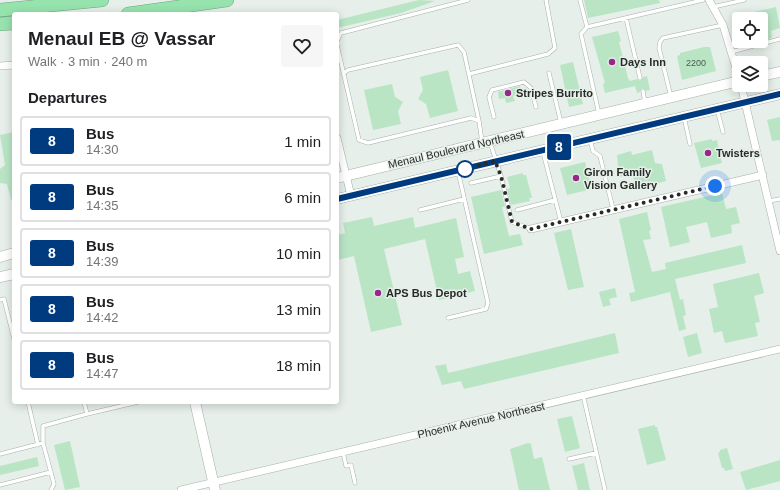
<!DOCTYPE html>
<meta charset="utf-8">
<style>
:root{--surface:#fff;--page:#f6f6f6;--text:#202124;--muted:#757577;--line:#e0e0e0}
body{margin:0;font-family:Arial,sans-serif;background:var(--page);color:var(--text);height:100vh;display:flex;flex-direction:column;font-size:15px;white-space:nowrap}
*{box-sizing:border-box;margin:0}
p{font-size:13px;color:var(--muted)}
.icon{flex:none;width:22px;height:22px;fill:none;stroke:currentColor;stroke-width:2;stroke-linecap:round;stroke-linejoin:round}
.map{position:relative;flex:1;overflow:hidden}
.drawer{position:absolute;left:12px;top:12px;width:327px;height:392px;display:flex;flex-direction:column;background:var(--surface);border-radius:4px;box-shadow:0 2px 10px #0003}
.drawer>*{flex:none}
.badge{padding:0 8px;border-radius:3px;font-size:14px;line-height:26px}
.buttons{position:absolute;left:732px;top:12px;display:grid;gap:8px}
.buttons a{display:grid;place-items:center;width:36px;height:36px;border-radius:4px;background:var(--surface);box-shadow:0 2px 10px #0003;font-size:20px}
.you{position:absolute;width:20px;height:20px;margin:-10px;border:3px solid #fff;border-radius:50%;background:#1a73e8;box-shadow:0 0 0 6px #1a73e833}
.map>.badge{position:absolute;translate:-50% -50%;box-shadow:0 0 0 2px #fff}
h2{padding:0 16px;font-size:15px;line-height:36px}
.round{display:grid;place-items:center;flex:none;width:42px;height:42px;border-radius:4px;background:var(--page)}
.head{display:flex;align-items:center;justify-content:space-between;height:68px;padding:0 16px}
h1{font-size:19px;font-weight:800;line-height:30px}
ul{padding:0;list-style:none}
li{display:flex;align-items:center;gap:12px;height:50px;margin:0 8px 6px;padding:0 8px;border:2px solid var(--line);border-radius:4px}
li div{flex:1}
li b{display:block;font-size:15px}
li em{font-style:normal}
li .badge{min-width:44px;font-weight:700;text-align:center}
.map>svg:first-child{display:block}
.building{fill:#b9e5c5}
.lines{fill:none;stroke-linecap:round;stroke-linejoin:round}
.lane-casing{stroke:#a7b0a9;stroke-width:4.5}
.street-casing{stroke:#a7b0a9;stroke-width:8}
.secondary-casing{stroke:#a7b0a9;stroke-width:11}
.highway-casing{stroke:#70a37f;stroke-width:14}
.lane{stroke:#fff;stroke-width:3.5}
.street{stroke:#fff;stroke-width:7}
.secondary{stroke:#fff;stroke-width:10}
.highway{stroke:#96e3ae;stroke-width:13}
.line-casing{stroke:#fff;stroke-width:9}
.line{stroke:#003b80;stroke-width:6}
.walk{stroke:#282c29;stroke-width:4;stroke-dasharray:0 7.2}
.poi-dot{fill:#962888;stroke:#e6efe9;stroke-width:1.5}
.stop-dot{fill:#fff;stroke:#003b80;stroke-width:2}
.labels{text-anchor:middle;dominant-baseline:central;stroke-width:3;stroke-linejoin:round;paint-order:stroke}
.number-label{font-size:9px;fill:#4c5a50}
.poi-label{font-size:11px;font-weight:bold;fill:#282c29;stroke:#e6efe9;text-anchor:start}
.street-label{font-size:11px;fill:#282c29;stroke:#e6efe9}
</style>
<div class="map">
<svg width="780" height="490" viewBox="0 0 780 490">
<rect width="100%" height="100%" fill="#e6efe9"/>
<path class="building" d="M419,0L435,1L401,13L337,28V20Z
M584,0H659L660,3L588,18Z
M776,7L780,28L771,31L772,38L761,41V19H737V16Z
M618,31L621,41L619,42L628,78L630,81L637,79L640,81L643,77L647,76L650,90L646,91L642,88L640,92L637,93L635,86L605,93L603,84L605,83L592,37Z
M704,47H710L716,71L682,80L677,56L680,55V53Z
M573,62L583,104L569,107L560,65Z
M448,70L458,111L430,118L426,104L418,99L423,90L420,77Z
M392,84L395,97L403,102L398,111L401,124L373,130L364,90Z
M520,86L521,91L518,92L519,94L513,96L515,101L506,103L505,98L499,99L498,92Z
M780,117V140L772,141L767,120Z
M14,132V200H11L7,184L0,183V169L5,165L0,135Z
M712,139V141L717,140L722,163L701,168L694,143Z
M652,150L655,163L662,164L666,181L648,186L647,181L635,184L633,174L619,177L617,155L631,151L632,155Z
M585,162L592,189L567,195L560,168Z
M523,173V175H526L532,198H529L530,201L511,205L507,189L510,188L507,177Z
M501,190L505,207H502L509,236L520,234L523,245L484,254L471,197Z
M722,193L726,209L736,207L740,223L731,225L732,233L711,238L707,222L686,227L690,242L670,247L661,207Z
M647,212L651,230L649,231L651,239L643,240L652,272L666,269L665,263L742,245L746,263L675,279L680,300L683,299L686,315L683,316L686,329L679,331L670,292L631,302L629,293L635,292L619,219Z
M372,217L374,226L413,217L415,228L456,218L464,257L455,259L458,274L470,271L475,291L439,300L425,239L384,249L402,325L371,332L354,256L337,260V235L345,233L343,223Z
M571,229L584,287L568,290L554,233Z
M759,273L764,293L754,296L760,322L755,323L758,336L725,343L722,331L714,333L709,309L718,307L713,284Z
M615,288L617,297L609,299L611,305L603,307L599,292Z
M615,333L619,353L464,389L461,381L442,385L435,366L446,364L448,373Z
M697,333L702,353L688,357L683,337Z
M572,416L580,448L565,452L557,419Z
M655,425V427H657L666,460L647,465L638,429Z
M70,441L80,487L65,490L54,445Z
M528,443L531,444L534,459L542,457L550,490H519L510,449Z
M727,448L733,469L725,471L724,468H722L718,453L720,452V450Z
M37,457L39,466L0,475V466Z
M780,460V481L746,490L740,472Z
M584,463L590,490H578L572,466Z"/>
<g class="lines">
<defs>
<path id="lane" d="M580,0L587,27
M713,7L744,0
M626,18L640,78
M337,41L341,33L468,0
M337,45L359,140L368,143L471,118L479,121L482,142
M731,52L780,39
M549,73L561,123
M343,74L348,70L458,45L464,52L479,121
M469,74L548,54L555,48L546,0
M643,91L645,103
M671,97L659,48L660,42L663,38L723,25
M717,109L723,132
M599,114L581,34L587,27L703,0
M494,117L489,97L492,90L524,82L531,88L536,107
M684,117L690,144
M590,140L593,151L600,156L613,209
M490,142L501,176L512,222L531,229
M543,152L561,222
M471,183L501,176
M769,201L780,199
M420,210L464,199
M517,210L555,200
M0,300L4,299L14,339
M448,318L486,309L488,303L458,171
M583,395L605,490
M28,402L38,445
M84,402L87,414L138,402
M343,452L346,466L351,465L355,483
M0,454L43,443
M569,459L596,453
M0,485L51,472
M51,490L54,484L43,443V426L87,414"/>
<path id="street" d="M709,0L723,25L739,78
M0,66L14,65
M741,85L780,251
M337,138L351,196
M531,229L763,175
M181,490L780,349"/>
<path id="secondary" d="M761,76L780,72
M337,178L739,81
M337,199L780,94
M0,257L14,253
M0,277L14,274
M195,402L215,490"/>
<path id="highway" d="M0,10L102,0
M128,14L227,0
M0,24L14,23"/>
</defs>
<use href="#lane" class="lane-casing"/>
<use href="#street" class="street-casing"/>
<use href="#secondary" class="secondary-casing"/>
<use href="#highway" class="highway-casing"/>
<use href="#lane" class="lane"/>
<use href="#street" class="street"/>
<use href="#secondary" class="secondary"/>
<use href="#highway" class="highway"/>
</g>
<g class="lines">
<defs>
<path id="line" d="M337,199L780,94"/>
</defs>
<use href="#line" class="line-casing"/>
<use href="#line" class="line"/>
<path class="walk" d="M465,169L495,161L501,176L512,222L531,229L715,186"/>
</g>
<g class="poi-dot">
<circle cx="612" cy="62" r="4"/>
<circle cx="508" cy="93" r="4"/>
<circle cx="708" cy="153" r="4"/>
<circle cx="576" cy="178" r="4"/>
<circle cx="378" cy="293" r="4"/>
</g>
<circle class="stop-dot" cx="465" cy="169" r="8"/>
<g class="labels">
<g class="number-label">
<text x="696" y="63">2200</text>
</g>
<g class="poi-label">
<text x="620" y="62">Days Inn</text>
<text x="516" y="93">Stripes Burrito</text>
<text x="716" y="153">Twisters</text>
<text x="584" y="172">Giron Family<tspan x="584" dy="13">Vision Gallery</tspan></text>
<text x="386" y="293">APS Bus Depot</text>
</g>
<g class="street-label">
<text transform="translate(456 149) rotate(-13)">Menaul Boulevard Northeast</text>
<text transform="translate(481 420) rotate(-13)">Phoenix Avenue Northeast</text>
</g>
</g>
</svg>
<div class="buttons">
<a><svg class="icon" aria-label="locate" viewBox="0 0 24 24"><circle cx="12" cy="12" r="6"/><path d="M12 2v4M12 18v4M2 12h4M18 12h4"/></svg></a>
<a><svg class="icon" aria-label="layers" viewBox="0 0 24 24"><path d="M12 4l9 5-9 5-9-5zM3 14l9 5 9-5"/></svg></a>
</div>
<div class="you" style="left:715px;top:186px"></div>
<b class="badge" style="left:559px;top:147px;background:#003b80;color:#fff">8</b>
<section class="drawer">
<div class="head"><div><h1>Menaul EB @ Vassar</h1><p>Walk · 3 min · 240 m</p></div><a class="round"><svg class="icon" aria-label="heart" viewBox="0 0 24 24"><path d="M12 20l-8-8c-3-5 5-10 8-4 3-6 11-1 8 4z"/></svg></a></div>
<h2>Departures</h2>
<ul>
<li><span class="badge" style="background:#003b80;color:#fff">8</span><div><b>Bus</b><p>14:30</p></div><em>1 min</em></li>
<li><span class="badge" style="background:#003b80;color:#fff">8</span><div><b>Bus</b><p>14:35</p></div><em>6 min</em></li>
<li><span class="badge" style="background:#003b80;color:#fff">8</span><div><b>Bus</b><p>14:39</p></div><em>10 min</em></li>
<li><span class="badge" style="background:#003b80;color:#fff">8</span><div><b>Bus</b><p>14:42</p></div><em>13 min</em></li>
<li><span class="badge" style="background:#003b80;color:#fff">8</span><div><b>Bus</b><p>14:47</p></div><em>18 min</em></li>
</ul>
</section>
</div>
